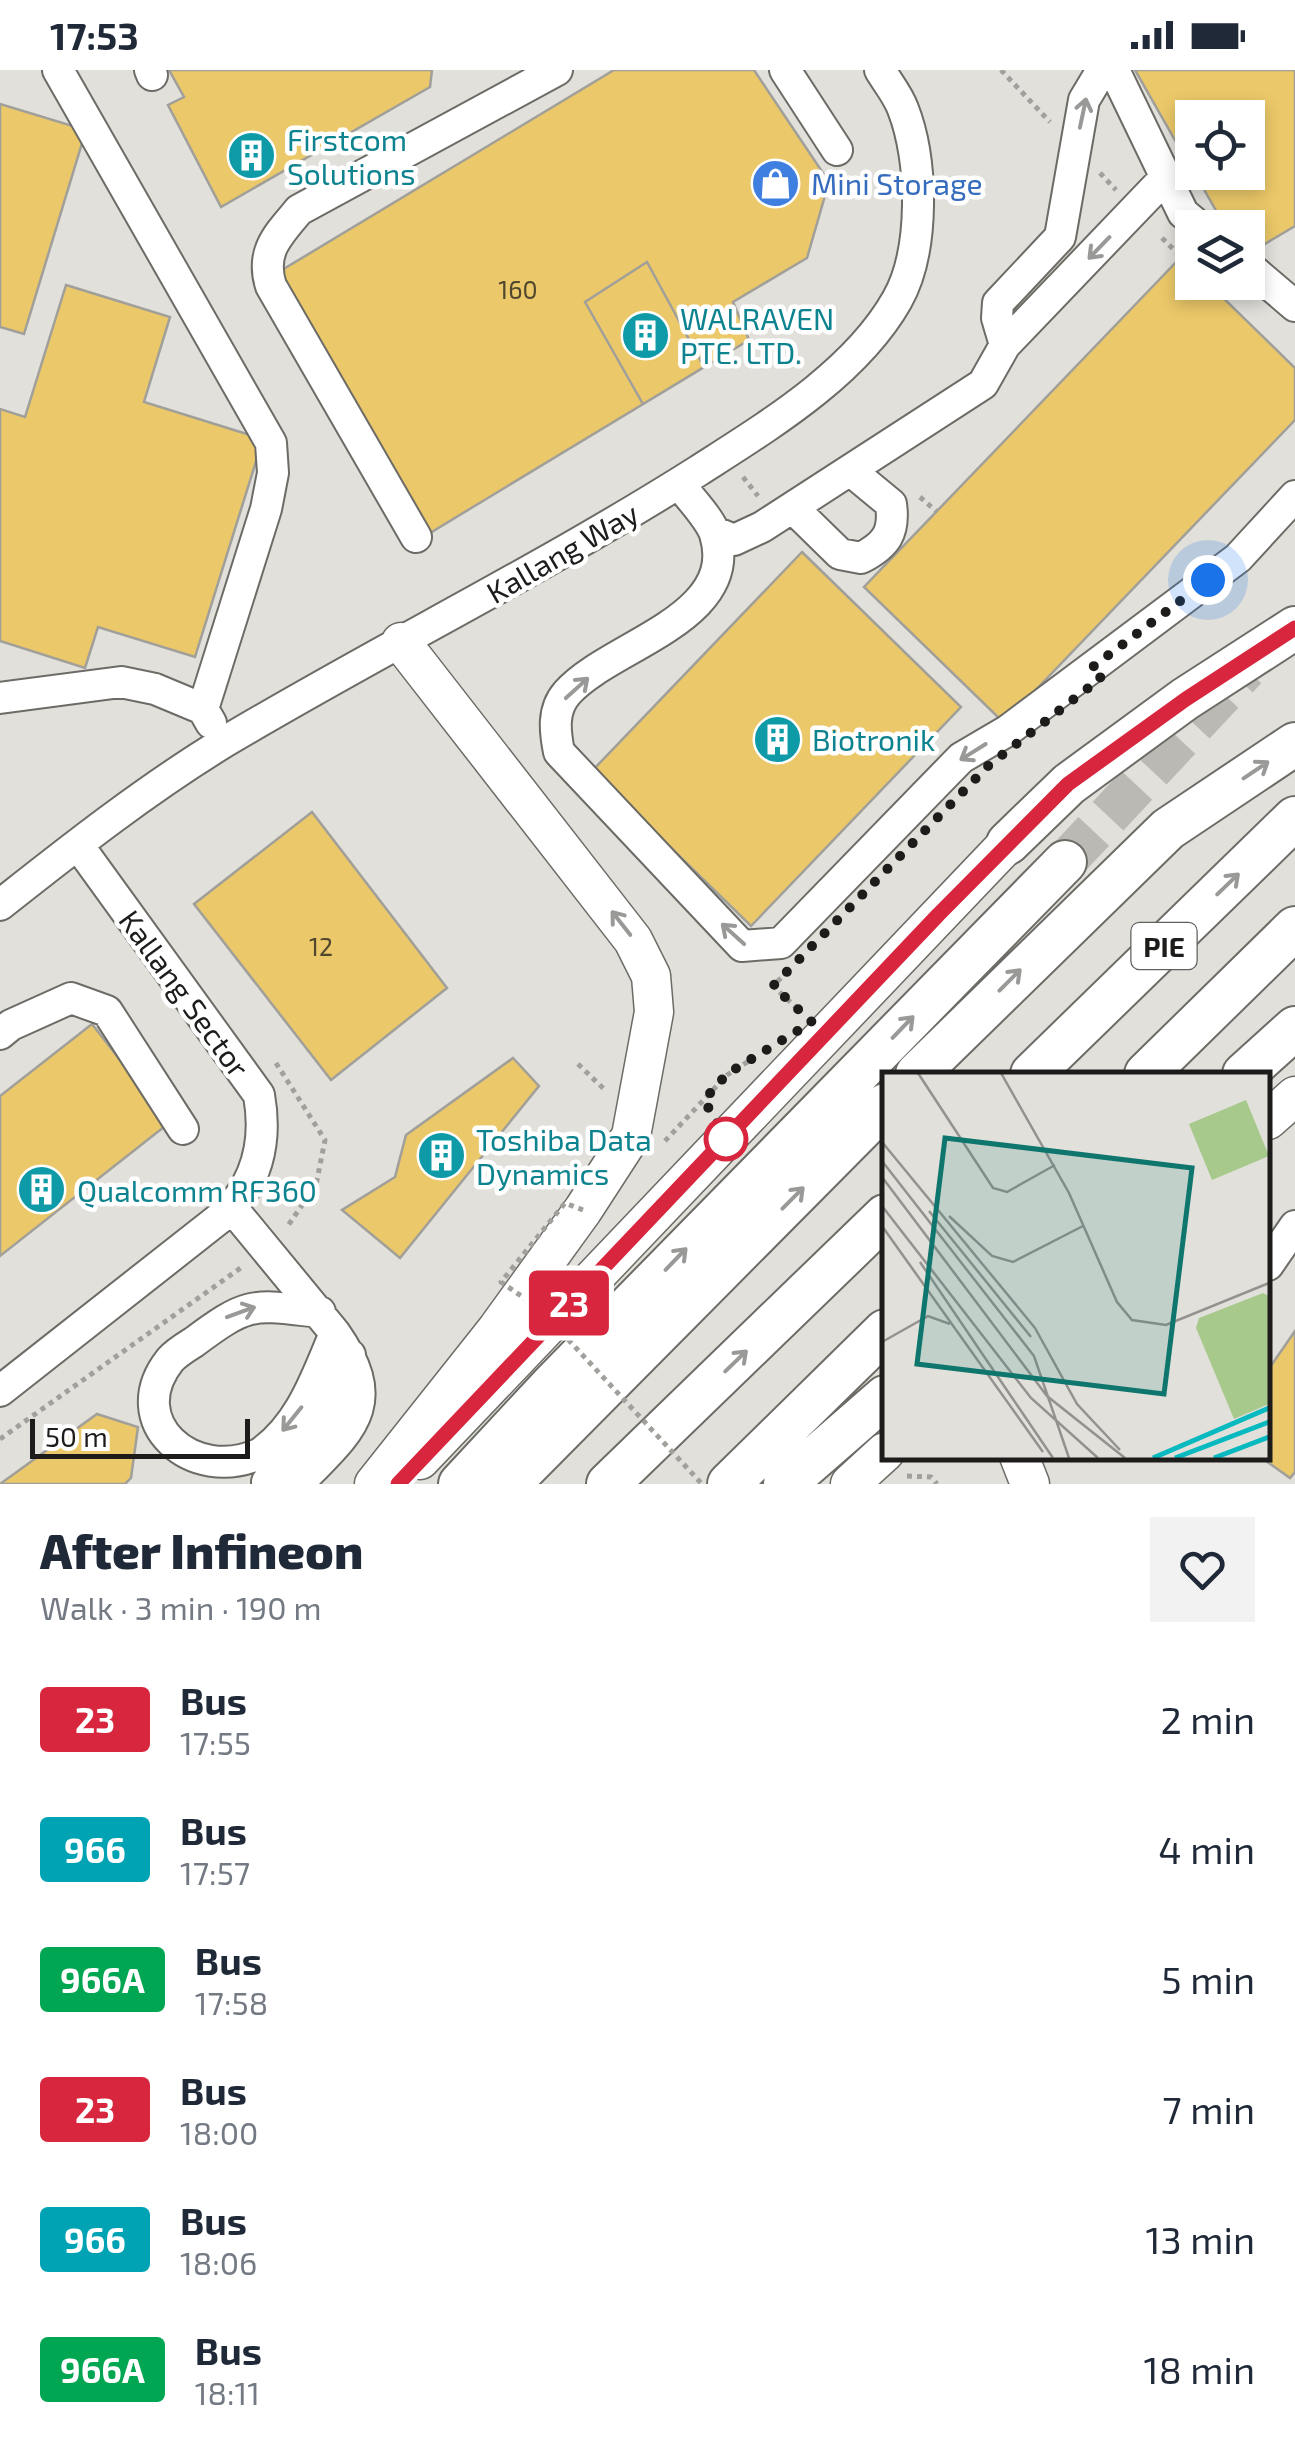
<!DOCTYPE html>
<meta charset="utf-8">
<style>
:root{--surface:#fff;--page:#f2f2f3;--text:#1f2937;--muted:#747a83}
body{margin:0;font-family:"Exo 2",sans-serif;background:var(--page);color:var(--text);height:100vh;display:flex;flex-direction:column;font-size:38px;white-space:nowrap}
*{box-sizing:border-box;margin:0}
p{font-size:32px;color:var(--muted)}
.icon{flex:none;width:55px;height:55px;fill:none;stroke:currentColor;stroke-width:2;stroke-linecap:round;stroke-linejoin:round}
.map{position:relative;height:1414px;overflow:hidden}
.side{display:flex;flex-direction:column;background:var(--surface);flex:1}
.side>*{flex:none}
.badge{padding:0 20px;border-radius:8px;font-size:35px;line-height:65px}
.tools{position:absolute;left:1175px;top:30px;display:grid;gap:20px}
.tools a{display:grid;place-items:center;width:90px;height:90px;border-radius:0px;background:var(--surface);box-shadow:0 5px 15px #0003;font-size:50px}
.scale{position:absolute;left:30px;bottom:25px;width:220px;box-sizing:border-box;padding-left:10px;border:5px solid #1d1c1a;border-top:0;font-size:28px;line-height:35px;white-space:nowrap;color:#1d1c1a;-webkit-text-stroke:8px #fff;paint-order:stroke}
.you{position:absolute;width:50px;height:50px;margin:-25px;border:8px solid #fff;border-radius:50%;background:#1a73e8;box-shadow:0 0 0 15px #1a73e833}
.map>.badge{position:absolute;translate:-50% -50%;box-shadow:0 0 0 5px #fff}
.round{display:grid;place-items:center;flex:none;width:105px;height:105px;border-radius:0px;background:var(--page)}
.headline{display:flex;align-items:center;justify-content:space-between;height:170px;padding:0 40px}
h1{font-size:48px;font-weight:800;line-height:75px}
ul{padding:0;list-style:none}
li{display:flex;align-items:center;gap:30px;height:130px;padding:0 40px}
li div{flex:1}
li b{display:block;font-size:38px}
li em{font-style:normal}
li .badge{min-width:110px;font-weight:700;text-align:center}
.status{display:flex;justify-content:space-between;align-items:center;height:70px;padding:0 50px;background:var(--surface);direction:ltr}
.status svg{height:28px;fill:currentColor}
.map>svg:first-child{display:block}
.building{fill:#ebc869;stroke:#a19f9a;stroke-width:2.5}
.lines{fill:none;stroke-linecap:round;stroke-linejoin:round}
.highway-tunnel{stroke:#bbb9b4;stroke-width:42;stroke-dasharray:42 21;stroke-linecap:butt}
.minor-casing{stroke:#6d6b66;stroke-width:34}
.major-casing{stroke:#6d6b66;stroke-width:41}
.highway-casing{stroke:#6d6b66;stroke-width:46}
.path{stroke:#a1a09c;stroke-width:5;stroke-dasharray:5 5;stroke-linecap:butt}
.minor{stroke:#fff;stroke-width:30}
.major{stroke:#fff;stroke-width:38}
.highway{stroke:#fff;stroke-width:42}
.path-bridge{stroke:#a1a09c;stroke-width:5;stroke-dasharray:5 5;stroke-linecap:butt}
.oneway{stroke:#999998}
.line-casing{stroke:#fff;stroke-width:22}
.line{stroke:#d7263d;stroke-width:15}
.walk{stroke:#1d1c1a;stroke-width:10;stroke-dasharray:0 18}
.stop-dot{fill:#fff;stroke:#d7263d;stroke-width:5}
.labels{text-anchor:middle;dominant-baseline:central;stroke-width:9;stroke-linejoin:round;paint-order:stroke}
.number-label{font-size:25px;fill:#50472e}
.shield{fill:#fff;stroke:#61605f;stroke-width:2.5}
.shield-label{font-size:28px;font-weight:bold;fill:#1d1c1a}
.culture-label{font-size:30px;fill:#0d838f;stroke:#fff;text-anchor:start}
.shop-label{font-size:30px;fill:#366cbe;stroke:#fff;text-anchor:start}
.street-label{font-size:30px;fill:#1d1c1a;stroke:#fff}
.inset-river{fill:none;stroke:#08babf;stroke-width:5}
.inset-road{fill:none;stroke:#93928e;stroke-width:2.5}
.view{fill:#0f766e;fill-opacity:0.15;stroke:#0f766e;stroke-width:5}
.inset-edge{fill:none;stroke:#1d1c1a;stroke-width:5}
</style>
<div class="status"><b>17:53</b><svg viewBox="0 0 49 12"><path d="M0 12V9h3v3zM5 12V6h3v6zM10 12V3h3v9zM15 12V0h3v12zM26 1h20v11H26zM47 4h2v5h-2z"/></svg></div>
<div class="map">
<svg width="1295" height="1414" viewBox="0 0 1295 1414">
<rect width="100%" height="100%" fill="#e2e0db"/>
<path class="building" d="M169,0H432L430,17L221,137L168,35L184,27Z
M614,0H754L829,112L807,188L733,232L749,270L430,463L272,206Z
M1135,0H1295V156L1248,184V158H1226L1194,102H1248V48H1192V100Z
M0,34L86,60L24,264L0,257Z
M1181,187L1192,198V212H1207L1295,298V350L1004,653L864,517Z
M647,192L704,297L643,334L585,232Z
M66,215L170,247L144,332L263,369L195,587L98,557L85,598L0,571V339L25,347Z
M802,482L961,637L751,856L592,701Z
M312,742L447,918L331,1010L194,834Z
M92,954L169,1053L0,1186V1026Z
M513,988L539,1016L400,1188L342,1140L395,1107L406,1065Z
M1295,1261V1402L1290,1408L1259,1386H1268V1300Z
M97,1344L138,1357L131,1408L125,1414H0Z"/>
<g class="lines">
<path class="highway-tunnel" d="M1065,792L1246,599"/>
<defs>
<path id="minor" d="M58,0L271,373L273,403L266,439L203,639
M150,0L152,5
M785,0L837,80
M1102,0L1084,30L1060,167L998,233L997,248L1005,275L1166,107
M1114,0L1183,143L1201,158
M1248,196L1295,236
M679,413C689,428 709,447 715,464C741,549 609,575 567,623C552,640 555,662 559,682L742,876L781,873L961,688L1007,661L1238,488L1295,426
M793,438L840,484L861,488C886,475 895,463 891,434L851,401
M715,462L734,470L762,457L983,314L1005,275
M416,467L271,216C260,182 278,165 299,140L557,0
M0,628L121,612L155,619L203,639L211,653
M0,835C72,778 147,719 226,671C382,578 545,498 698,401C768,356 855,304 897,230C925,181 923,90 903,39C898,25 887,12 880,0
M0,964L11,955L71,928L107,941L183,1059
M232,1138L335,1263C386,1336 350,1360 298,1414
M1268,1195L1295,1156
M320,1242C253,1235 250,1230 194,1272C186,1277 176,1283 170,1290C121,1352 193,1414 259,1384C300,1357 317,1306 335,1263
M0,1321L225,1144C258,1111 267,1070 259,1025L78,775
M267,1412C305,1373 339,1339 350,1285"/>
<path id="major" d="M1268,1050L1295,1026
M1019,1386L1030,1414
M420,1390L1008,773
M374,1414L497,1259L583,1140L631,1066L654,942L651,906L633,870L401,572
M850,1414L885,1382"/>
<path id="highway" d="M1008,773L1069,714L1185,629L1295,558
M917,1004L1168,759L1295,674
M1032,1004L1295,748
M1146,1004L1295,858
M1244,1004L1295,958
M460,1414L552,1315L1065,792
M509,1414L885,1035
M608,1414L885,1146
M729,1414L885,1261
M785,1414L885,1327"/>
</defs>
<use href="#minor" class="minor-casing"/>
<use href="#major" class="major-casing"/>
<use href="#highway" class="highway-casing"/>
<path class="path" d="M1001,0L1050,52
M1100,103L1116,120
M1162,168L1181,187
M743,407L758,426
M920,427L936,441
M788,901L773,916L801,942
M276,993L325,1070L316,1115L287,1157
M578,994L606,1021
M665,1071L727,1005L755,987
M0,1369L242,1197
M907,1406L931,1407L937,1414"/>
<use href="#minor" class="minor"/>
<use href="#major" class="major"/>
<use href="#highway" class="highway"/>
<path class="path-bridge" d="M583,1140L565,1133L501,1212L540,1239L702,1414"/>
</g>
<defs><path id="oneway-shaft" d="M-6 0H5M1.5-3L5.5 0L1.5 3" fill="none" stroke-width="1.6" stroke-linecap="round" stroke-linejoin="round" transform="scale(2.5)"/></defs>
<g class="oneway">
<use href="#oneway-shaft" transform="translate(1083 43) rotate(-78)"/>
<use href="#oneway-shaft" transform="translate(1099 178) rotate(134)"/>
<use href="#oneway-shaft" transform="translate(577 618) rotate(-42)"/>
<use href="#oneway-shaft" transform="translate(973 682) rotate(148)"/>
<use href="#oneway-shaft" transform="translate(1256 700) rotate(-34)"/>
<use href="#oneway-shaft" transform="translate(1228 814) rotate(-44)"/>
<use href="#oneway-shaft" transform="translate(621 853) rotate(-128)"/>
<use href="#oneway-shaft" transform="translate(733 864) rotate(-138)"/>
<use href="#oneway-shaft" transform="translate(1010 910) rotate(-45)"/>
<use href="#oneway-shaft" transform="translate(903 957) rotate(-46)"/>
<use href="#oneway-shaft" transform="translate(793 1128) rotate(-45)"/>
<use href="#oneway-shaft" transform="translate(676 1189) rotate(-46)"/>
<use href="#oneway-shaft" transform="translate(241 1242) rotate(-20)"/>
<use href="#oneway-shaft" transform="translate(736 1291) rotate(-44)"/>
<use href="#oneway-shaft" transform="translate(292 1349) rotate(129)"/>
</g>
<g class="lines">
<defs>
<path id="line" d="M398,1414L938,845L1068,714L1186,629L1295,558"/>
</defs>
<use href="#line" class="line-casing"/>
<use href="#line" class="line"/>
<path class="walk" d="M726,1069L704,1030L727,1004L812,952L773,916L988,696L1101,608L1090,599L1208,510"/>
</g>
<defs>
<symbol id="building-disc" viewBox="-11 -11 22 22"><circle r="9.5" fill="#0f9aa8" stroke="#fff"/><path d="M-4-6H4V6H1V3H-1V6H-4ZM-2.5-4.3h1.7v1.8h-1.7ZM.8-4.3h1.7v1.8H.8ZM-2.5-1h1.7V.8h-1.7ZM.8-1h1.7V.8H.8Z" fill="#fff"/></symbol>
<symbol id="shop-disc" viewBox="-11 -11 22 22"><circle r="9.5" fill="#3f7fe0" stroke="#fff"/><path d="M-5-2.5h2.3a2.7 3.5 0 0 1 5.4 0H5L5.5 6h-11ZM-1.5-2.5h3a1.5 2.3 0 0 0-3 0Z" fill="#fff"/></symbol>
</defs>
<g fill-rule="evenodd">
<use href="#building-disc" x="224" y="58" width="55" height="55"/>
<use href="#shop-disc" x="748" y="86" width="55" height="55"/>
<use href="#building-disc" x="618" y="238" width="55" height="55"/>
<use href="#building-disc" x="750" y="642" width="55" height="55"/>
<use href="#building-disc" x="414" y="1058" width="55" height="55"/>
<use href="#building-disc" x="14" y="1092" width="55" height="55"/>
</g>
<circle class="stop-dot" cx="726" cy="1069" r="20"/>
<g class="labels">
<g class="number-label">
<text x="518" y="219">160</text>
<text x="321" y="876">12</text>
</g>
<rect class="shield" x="1131.5" y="853" width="65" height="46" rx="8"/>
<g class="shield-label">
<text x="1164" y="876">PIE</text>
</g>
<g class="culture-label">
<text x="287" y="69">Firstcom<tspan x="287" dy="34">Solutions</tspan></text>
<text x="680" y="248">WALRAVEN<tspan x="680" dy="34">PTE. LTD.</tspan></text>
<text x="812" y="669">Biotronik</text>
<text x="476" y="1069">Toshiba Data<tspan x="476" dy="34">Dynamics</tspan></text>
<text x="77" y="1120">Qualcomm RF360</text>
</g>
<g class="shop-label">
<text x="811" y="113">Mini Storage</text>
</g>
<g class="street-label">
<text transform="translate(562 482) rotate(-30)">Kallang Way</text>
<text transform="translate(185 923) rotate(54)">Kallang Sector</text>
</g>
</g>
<g transform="translate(882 1002)">
<rect width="388" height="388" fill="#e2e0db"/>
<path d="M364,28L387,84L330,108L307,52ZM381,221L387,224V332L352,347L314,256L317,246Z" fill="#a7c98c"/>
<path class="inset-river" d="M271,386L387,336M293,386L387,350M332,386L387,365"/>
<path class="inset-road" d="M36,1L111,116L125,120L173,93M119,1L187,121L235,230L250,248L284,253L387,211M0,70L153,256M0,89L152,284L187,386M0,105L165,324L243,386M0,134L149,326L216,386M47,139L149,265M67,144L110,184L131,190L201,154M0,154L161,380M38,190L171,386M153,256L195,332L238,378M0,270L46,244L68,252"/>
<path class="view" d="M63,66L310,96L282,322L35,292Z"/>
<rect width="388" height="388" class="inset-edge"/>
</g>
</svg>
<div class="tools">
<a><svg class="icon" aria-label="locate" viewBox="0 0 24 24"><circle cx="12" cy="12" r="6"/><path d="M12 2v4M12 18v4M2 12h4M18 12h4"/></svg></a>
<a><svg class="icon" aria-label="layers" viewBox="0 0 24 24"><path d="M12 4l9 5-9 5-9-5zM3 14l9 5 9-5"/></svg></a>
</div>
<div class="scale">50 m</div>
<div class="you" style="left:1208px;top:510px"></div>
<b class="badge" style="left:569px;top:1233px;background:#d7263d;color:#fff">23</b>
</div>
<section class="side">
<div class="headline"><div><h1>After Infineon</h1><p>Walk · 3 min · 190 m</p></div><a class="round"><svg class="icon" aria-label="heart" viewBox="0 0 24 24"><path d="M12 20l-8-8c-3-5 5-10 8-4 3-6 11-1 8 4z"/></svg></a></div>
<ul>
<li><span class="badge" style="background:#d7263d;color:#fff">23</span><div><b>Bus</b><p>17:55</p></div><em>2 min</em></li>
<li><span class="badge" style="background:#00a3b4;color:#fff">966</span><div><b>Bus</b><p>17:57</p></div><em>4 min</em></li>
<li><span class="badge" style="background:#00a651;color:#fff">966A</span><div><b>Bus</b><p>17:58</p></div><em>5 min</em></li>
<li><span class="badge" style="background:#d7263d;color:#fff">23</span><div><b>Bus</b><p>18:00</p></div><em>7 min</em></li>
<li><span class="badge" style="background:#00a3b4;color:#fff">966</span><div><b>Bus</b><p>18:06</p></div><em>13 min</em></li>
<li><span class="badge" style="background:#00a651;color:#fff">966A</span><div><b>Bus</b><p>18:11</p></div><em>18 min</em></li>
</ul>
</section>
